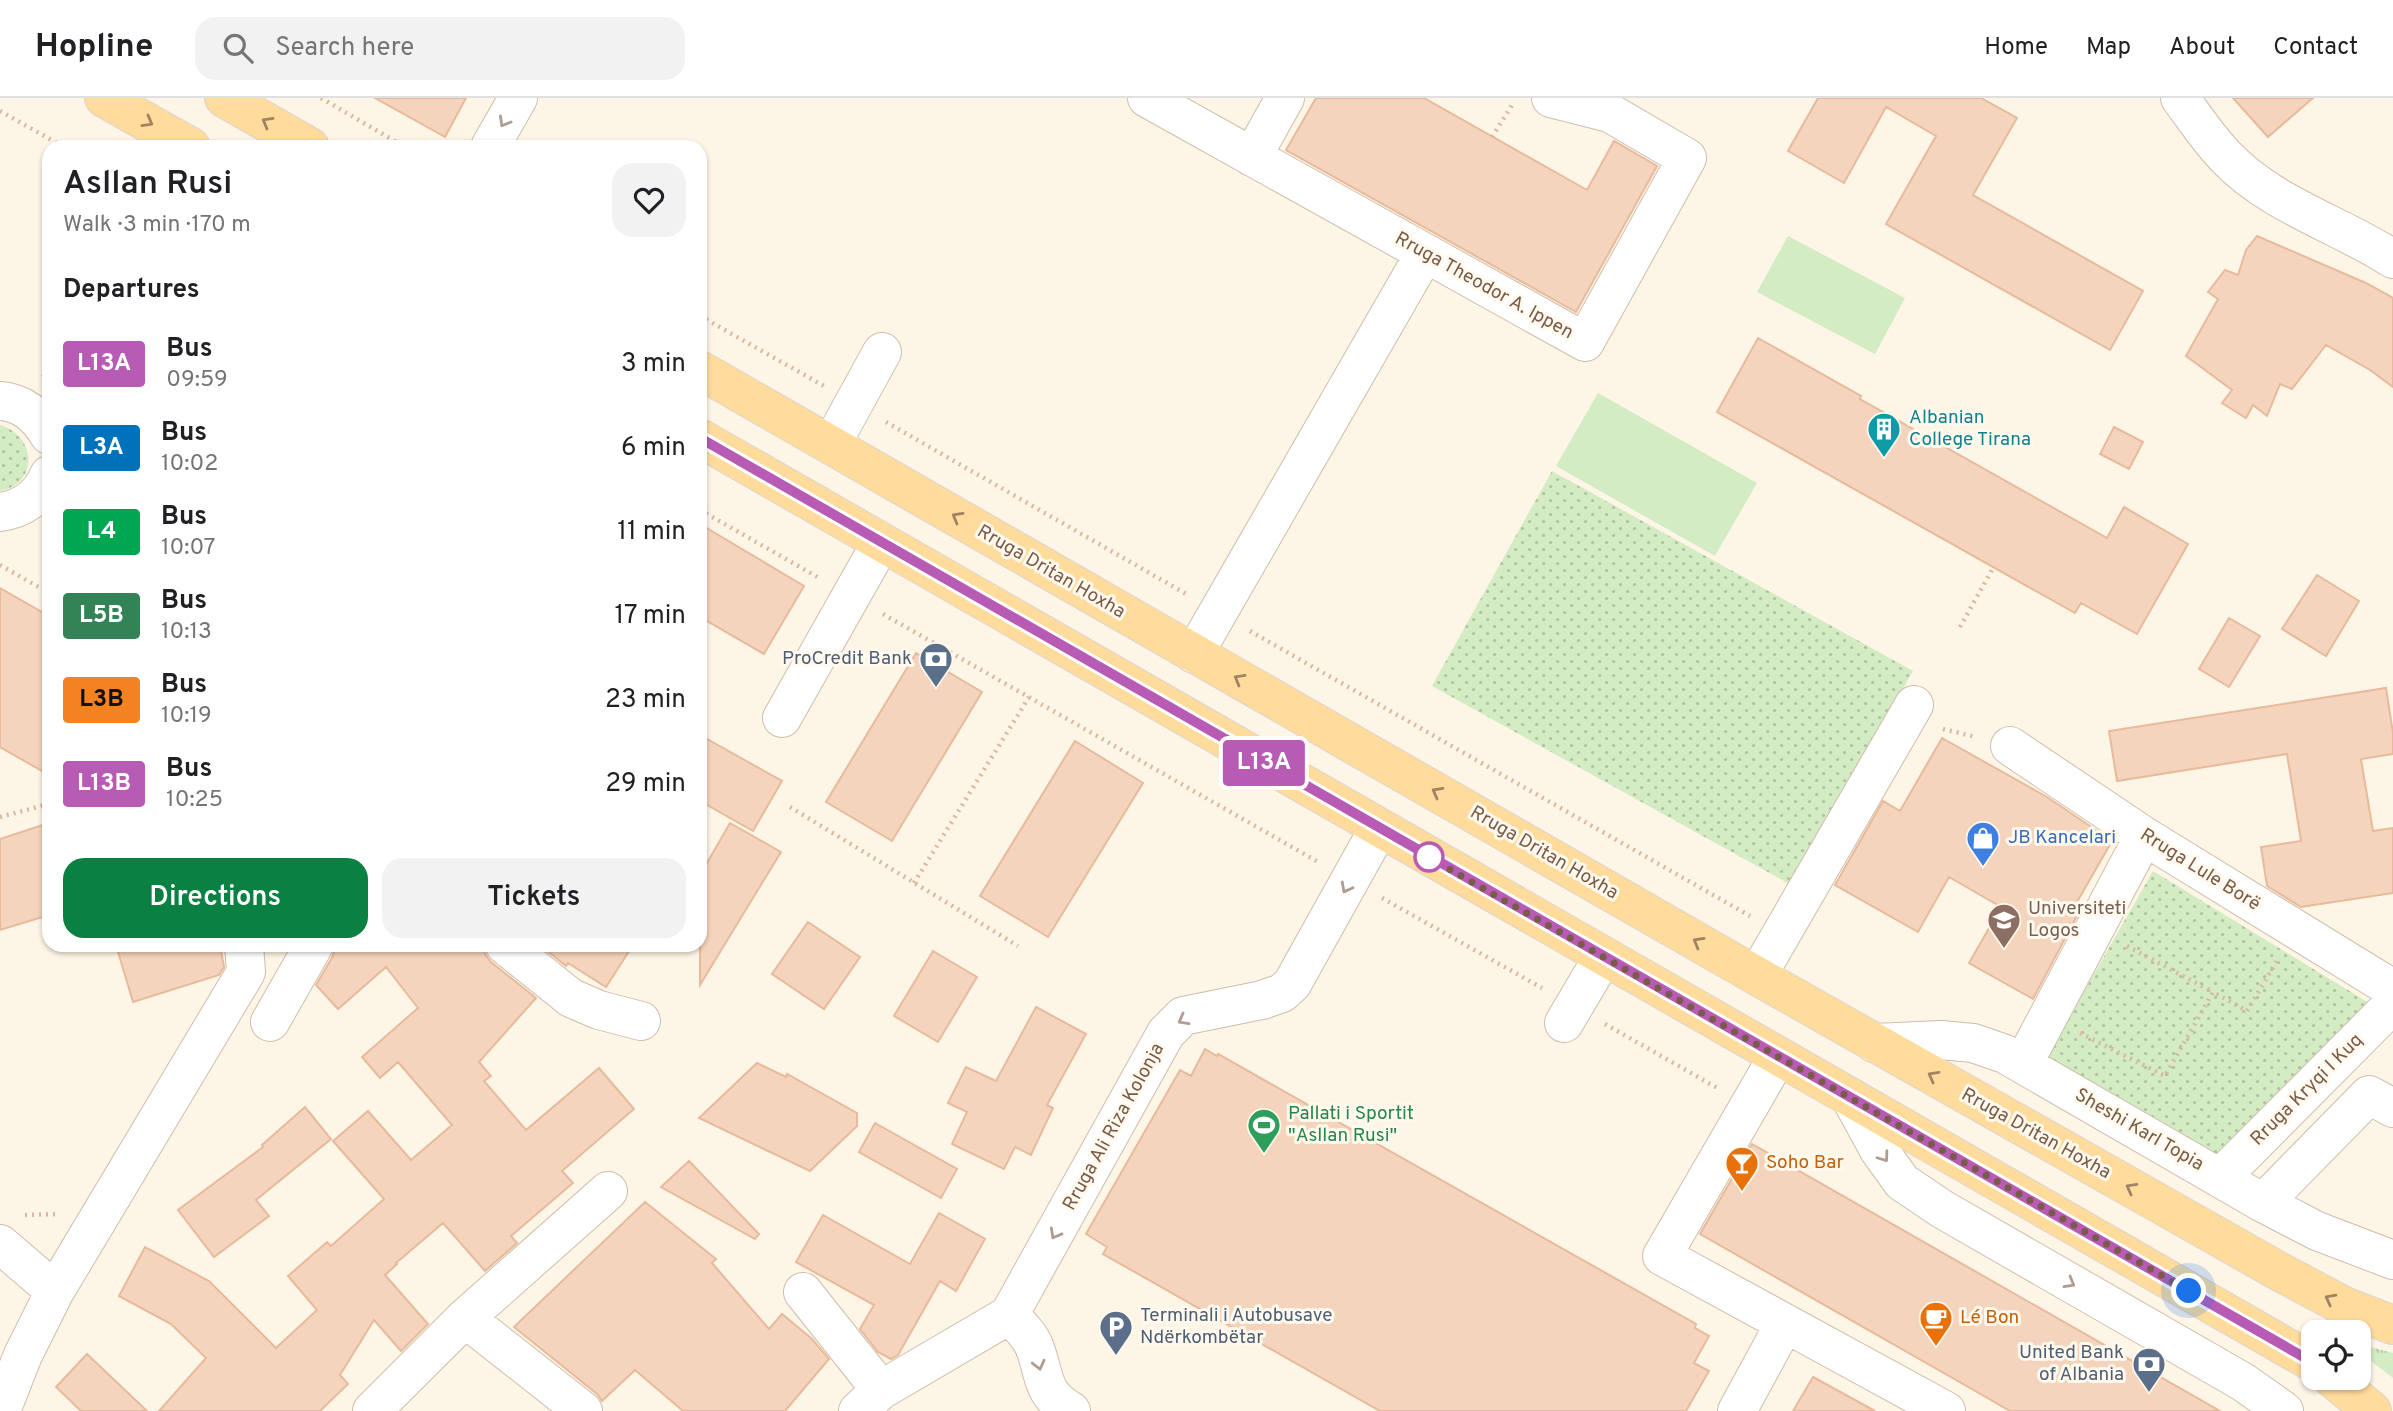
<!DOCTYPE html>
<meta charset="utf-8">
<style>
:root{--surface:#fff;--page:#f2f2f2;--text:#202124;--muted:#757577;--line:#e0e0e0;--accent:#0b8043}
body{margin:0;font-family:Overpass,sans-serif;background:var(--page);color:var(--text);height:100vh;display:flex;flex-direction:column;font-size:26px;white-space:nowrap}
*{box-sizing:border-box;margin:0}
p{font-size:23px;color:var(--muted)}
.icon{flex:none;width:38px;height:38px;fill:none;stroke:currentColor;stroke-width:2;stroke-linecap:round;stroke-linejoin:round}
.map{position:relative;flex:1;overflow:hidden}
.panel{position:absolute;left:42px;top:42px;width:665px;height:812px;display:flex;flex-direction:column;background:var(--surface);border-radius:21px;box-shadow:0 2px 5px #0004}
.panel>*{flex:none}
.badge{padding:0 14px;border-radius:5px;font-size:24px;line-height:46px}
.fabs{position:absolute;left:2301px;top:1222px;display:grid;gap:14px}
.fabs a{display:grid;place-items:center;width:70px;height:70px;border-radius:14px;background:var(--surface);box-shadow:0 2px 5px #0004;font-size:35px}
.you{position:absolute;width:35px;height:35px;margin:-18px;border:5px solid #fff;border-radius:50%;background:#1a73e8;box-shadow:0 0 0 10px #1a73e833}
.map>.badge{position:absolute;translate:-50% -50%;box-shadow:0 0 0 4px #fff}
h2{padding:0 21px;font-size:26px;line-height:63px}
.round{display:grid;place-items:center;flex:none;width:74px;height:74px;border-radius:21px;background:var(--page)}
.head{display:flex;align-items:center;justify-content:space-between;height:119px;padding:0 21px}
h1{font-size:33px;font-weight:600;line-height:52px}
.cta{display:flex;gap:14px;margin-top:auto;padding:14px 21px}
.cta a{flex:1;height:80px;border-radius:21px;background:var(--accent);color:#fff;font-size:28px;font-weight:600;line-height:80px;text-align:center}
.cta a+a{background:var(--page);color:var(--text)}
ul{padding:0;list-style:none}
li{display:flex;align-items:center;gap:21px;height:84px;padding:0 21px}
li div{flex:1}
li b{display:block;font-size:26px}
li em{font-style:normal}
li .badge{min-width:77px;font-weight:700;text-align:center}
header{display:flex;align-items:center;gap:42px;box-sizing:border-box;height:98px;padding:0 35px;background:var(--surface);border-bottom:2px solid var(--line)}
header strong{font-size:33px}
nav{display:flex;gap:38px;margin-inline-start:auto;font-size:24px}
.search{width:490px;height:63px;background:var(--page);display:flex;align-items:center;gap:18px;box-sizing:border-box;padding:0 24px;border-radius:21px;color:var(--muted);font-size:26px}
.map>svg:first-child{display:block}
.grass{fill:url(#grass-tufts)}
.park{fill:url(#park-dots)}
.pitch{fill:#d3ecc3}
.building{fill:#f4d4bc;stroke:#e8ba9c;stroke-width:2}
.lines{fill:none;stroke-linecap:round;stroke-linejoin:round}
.minor-casing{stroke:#d0bdab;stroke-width:40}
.major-casing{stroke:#dcd4d0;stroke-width:40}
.path{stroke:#dab79f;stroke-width:4.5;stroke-dasharray:2 5;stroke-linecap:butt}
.minor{stroke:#fff;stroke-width:38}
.major{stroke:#ffdc9c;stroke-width:38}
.oneway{stroke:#a18262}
.oneway2{stroke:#af9d92}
.line-casing{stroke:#fff;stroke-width:16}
.line{stroke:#b75bb4;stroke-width:10}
.walk{stroke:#795b49;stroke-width:7;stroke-dasharray:0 12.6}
.stop-dot{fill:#fff;stroke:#b75bb4;stroke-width:3.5}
.labels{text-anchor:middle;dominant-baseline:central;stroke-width:6;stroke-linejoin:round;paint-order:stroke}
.street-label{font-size:19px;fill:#795b49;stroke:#fff9ee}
.culture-label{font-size:19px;fill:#0d838f;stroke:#fff9ee;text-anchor:start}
.service-label{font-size:19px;fill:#4e5e75;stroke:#fff9ee;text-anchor:end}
.shop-label{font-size:19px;fill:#366cbe;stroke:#fff9ee;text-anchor:start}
.education-label{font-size:19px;fill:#785e54;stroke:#fff9ee;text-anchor:start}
.leisure-label{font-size:19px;fill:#27864d;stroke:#fff9ee;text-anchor:start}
.food-label{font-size:19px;fill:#c56008;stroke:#fff9ee;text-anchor:start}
</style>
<header>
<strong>Hopline</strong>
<div class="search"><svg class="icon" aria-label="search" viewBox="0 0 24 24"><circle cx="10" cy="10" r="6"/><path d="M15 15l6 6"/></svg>Search here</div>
<nav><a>Home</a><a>Map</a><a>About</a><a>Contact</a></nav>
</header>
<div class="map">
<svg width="2393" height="1313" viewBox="0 0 2393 1313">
<defs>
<pattern id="grass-tufts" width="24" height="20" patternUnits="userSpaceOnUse" patternTransform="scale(1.75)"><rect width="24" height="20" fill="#d3ecc3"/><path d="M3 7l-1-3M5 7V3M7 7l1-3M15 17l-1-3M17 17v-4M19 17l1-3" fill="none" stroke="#b0c2a0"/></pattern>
<pattern id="park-dots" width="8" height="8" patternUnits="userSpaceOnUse" patternTransform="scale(1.75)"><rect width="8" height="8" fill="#d3ecc3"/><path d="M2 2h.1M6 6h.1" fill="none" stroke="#b0c2a0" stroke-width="1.8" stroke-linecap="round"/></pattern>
</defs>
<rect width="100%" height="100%" fill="#fdf5e6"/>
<path class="grass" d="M2359,1246L2393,1255V1280L2359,1254Z"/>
<path class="park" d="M0,327C37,338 39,386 0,393Z
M1552,373L1913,573L1793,788L1432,588Z
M2153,773L2379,911L2222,1062L2044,963Z"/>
<path class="pitch" d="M1788,138L1905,200L1875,256L1757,194Z
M1598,295L1757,385L1715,458L1556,368Z"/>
<path class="building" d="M375,0H466L445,39Z
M1316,0H1424L1587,92L1614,43L1657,68L1576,214L1286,52Z
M1818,0H1981L2017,20L1973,97L2143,193L2110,252L1886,126L1936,38L1886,9L1844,85L1788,53Z
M2233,0H2313L2268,39Z
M2257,138L2366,185L2393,200V289L2370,272L2326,247L2292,291L2280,286L2267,318L2253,307L2246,320L2222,305L2232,292L2186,258L2218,201L2208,194L2225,172L2238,177L2246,152Z
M1758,240L1861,298L1860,301L2107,440L2124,409L2188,446L2137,536L2081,505L2075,515L1717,314Z
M2114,329L2143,344L2129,371L2100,356Z
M700,426L804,488L764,556L700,519Z
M2317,477L2359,503L2326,558L2282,531Z
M0,490L49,518V677L0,649Z
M2229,520L2260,538L2229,589L2199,571Z
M916,555L982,594L892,743L826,704Z
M2386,590L2393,635V656L2361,661L2373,733L2393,730V795L2301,809L2267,788L2261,749L2301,743L2287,656L2117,683L2109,633Z
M700,637L782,683L753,733L700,703Z
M1942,640L2047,699L2112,743L2073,811L2079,814L2033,901L1969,865L2001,809L1949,779L1918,834L1835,787L1883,703L1900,713Z
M1075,643L1143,685L1048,839L980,798Z
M49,725V817L0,832V741Z
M730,725L781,754L700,887V777Z
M808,824L860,859L824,911L772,876Z
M116,847H220L224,869L219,877L133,904Z
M336,847H484L485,856L491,864L536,900L479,964L491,978L484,983L526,1032L599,970L634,1011L562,1073L573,1085L511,1138L517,1145L485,1173L443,1125L396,1165L397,1166L385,1177L428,1226L401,1253L374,1222L340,1277L348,1286L320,1313H159L206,1260L171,1226L119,1198L145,1149L209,1183L276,1250L317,1212L288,1178L327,1144L331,1148L384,1101L333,1043L368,1013L411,1062L452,1027L398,964L380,980L362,959L418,910L386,869L338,911L316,887L333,858Z
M540,847H633L606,889L568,865L566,868Z
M933,853L977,879L938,944L894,918Z
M1036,909L1086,936L1047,1007L1053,1010L1031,1057L1015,1049L1004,1071L952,1046L967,1014L948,1005L966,969L996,983Z
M1205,951L1217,958L1218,956L1696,1226L1695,1230L1709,1238L1694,1265L1709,1273L1686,1313H1380L1103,1156L1107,1149L1086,1136L1180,972L1191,978Z
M757,965L786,979L787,976L857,1015V1028L810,1073L699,1020Z
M305,1009L331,1041L256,1102L269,1118L214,1159L178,1112L263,1049L262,1047Z
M875,1025L957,1071L941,1100L859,1054Z
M1752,1046L2029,1204L2220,1313H2010L1977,1294L1700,1136Z
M689,1063L759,1136L755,1141L661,1089Z
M645,1104L716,1161L712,1165L769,1231L782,1216L812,1241L829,1261L785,1313H683L635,1272L602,1303L597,1296L514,1229Z
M939,1115L985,1141L956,1193L940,1183L898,1257L891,1261L878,1254L860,1231L874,1207L796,1164L823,1117L910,1166Z
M87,1256L147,1313H81L56,1289Z
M1813,1279L1875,1313H1793Z"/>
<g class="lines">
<defs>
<path id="minor" d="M1147,0L1585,244L1687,60L1610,15L1551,0
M2180,0C2195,20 2209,42 2227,60C2272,107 2339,126 2393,161
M490,49L518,0
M1252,59L1285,0
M0,303C23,305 37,317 49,337
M831,347L882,254
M0,414C22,411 40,399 49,377
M1194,556L1425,155
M782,620L881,445
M2010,648L2144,738L2393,891
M505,847L571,900L599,912L641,923
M1757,878L1914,607
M270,924L314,847
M1564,925L1603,859
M1874,945L1941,942L1973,945L2005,956L2263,1105L2317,1133L2393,1162
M1778,958L1662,1158L1946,1313
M2023,966L2144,738
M1850,999L1879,1052L1902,1084L1942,1111L2243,1284L2284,1313
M2221,1079L2393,906
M2263,1105L2369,997L2393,1010
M0,1146L55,1193
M803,1194L881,1292
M1009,1217C1018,1226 1029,1236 1034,1248C1046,1277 1039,1294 1071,1313
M465,1220L583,1313
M1,1313L23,1257L55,1193L246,874L244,847
M372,1313L465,1220L608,1093
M858,1313L881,1292L1009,1217L1166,935L1183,918L1262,902L1282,895L1292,886L1379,730
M1737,1313L1785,1225"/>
<path id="major" d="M104,0L191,49
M224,0L310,49
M700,272L1757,878L2282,1175L2344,1208L2393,1227
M700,340L2314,1265
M2331,1279L2372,1313"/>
</defs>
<use href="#minor" class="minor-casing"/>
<use href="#major" class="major-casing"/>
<path class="path" d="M321,0L405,49
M0,13L64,49
M1492,39L1514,4
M700,218L824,288
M43,279L49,267
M886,324L1188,497
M700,412L821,481
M0,467L49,495
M883,516L1320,765
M1960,529L1993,470
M1250,533L1750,818
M1943,631L1976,639
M790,709L1018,848
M0,719L49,706
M914,785L1029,599
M1382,800L1542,890
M2127,848L2213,894
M1605,926L1719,991
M2080,935L2165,978L2213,894L2247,913L2277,863
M25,1117L59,1116"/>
<use href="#minor" class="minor"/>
<use href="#major" class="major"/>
</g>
<defs><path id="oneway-chevron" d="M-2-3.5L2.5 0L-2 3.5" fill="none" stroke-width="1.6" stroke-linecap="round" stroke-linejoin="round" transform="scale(1.75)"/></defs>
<g class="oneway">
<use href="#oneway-chevron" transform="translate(148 24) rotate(29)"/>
<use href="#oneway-chevron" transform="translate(267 24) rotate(-150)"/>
<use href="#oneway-chevron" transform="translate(957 419) rotate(-150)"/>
<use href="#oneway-chevron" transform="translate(1239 581) rotate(-150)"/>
<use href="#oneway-chevron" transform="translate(1437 694) rotate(-151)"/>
<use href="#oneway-chevron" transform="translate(1698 844) rotate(-150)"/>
<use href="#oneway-chevron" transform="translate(1933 978) rotate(-151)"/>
<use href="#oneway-chevron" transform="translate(2131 1090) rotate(-151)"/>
<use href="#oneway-chevron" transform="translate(2330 1201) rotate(-152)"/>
</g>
<g class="oneway2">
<use href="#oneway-chevron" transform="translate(504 24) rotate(120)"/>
<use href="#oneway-chevron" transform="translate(1346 790) rotate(118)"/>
<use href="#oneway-chevron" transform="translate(1183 922) rotate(151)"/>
<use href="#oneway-chevron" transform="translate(1884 1059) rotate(54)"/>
<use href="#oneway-chevron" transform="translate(1055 1136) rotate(119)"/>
<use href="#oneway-chevron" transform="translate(2070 1185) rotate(30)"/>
<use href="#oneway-chevron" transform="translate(1039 1267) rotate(76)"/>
</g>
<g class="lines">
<defs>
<path id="line" d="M700,340L2314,1265"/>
</defs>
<use href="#line" class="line-casing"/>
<use href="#line" class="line"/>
<path class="walk" d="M1429,759L1423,756L2189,1193"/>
</g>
<defs>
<symbol id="building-pin" viewBox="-11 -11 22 30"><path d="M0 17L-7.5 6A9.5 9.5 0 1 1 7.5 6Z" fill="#0f9aa8" stroke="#fff9ee"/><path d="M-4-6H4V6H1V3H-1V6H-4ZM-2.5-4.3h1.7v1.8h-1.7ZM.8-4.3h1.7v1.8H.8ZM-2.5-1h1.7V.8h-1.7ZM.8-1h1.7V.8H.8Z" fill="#fff"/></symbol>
<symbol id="bank-pin" viewBox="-11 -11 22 30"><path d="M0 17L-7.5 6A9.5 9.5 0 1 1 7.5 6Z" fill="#5c6f8a" stroke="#fff9ee"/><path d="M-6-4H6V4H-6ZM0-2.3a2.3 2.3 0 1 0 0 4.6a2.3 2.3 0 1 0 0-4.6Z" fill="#fff"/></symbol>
<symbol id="shop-pin" viewBox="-11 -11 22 30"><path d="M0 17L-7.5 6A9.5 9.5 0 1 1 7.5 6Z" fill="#3f7fe0" stroke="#fff9ee"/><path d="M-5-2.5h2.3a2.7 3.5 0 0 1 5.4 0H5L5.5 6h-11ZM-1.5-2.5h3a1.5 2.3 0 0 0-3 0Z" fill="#fff"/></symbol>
<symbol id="school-pin" viewBox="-11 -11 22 30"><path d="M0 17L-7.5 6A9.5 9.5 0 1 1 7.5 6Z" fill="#8d6e63" stroke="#fff9ee"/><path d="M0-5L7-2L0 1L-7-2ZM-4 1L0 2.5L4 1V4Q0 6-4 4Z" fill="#fff"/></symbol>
<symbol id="stadium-pin" viewBox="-11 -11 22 30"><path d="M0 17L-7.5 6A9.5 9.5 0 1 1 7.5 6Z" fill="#2e9e5b" stroke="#fff9ee"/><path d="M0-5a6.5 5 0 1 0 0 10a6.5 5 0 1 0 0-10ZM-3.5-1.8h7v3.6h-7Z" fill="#fff"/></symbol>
<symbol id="bar-pin" viewBox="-11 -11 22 30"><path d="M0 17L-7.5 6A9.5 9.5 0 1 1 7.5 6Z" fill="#e8710a" stroke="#fff9ee"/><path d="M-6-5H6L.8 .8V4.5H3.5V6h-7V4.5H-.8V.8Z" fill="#fff"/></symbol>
<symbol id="cafe-pin" viewBox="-11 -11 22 30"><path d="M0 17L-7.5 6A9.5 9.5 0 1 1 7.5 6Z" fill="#e8710a" stroke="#fff9ee"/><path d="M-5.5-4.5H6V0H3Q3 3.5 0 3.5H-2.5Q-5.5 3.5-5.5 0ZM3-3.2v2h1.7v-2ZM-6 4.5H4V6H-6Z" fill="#fff"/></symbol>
<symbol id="parking-pin" viewBox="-11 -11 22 30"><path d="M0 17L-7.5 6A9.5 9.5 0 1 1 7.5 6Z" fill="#5c6f8a" stroke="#fff9ee"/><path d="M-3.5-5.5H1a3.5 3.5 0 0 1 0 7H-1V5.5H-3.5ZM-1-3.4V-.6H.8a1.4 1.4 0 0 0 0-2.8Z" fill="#fff"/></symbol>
</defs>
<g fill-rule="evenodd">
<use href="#building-pin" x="1865" y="312" width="38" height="52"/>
<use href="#bank-pin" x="917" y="542" width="38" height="52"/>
<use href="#shop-pin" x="1964" y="721" width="38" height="52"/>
<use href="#school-pin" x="1985" y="803" width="38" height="52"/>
<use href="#stadium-pin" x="1245" y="1008" width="38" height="52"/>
<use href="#bar-pin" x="1723" y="1046" width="38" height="52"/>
<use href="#cafe-pin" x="1917" y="1201" width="38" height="52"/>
<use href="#parking-pin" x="1097" y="1210" width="38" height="52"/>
<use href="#bank-pin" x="2130" y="1247" width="38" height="52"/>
</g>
<circle class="stop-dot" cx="1429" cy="759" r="14"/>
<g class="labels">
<g class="street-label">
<text transform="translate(1484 188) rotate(29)">Rruga Theodor A. Ippen</text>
<text transform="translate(1051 474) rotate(30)">Rruga Dritan Hoxha</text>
<text transform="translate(1544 755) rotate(30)">Rruga Dritan Hoxha</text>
<text transform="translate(2200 772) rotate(32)">Rruga Lule Borë</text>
<text transform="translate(2307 992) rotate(-45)">Rruga Kryqi I Kuq</text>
<text transform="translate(1114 1029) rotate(-61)">Rruga Ali Riza Kolonja</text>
<text transform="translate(2139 1032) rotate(30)">Sheshi Karl Topia</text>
<text transform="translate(2036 1036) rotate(29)">Rruga Dritan Hoxha</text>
</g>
<g class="culture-label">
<text x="1909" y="320">Albanian<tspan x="1909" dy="22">College Tirana</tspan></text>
</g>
<g class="service-label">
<text x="912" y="561">ProCredit Bank</text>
<text x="1140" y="1218" text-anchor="start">Terminali i Autobusave<tspan x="1140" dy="22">Ndërkombëtar</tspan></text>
<text x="2124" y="1255">United Bank<tspan x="2124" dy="22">of Albania</tspan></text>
</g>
<g class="shop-label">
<text x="2008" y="740">JB Kancelari</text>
</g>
<g class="education-label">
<text x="2028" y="811">Universiteti<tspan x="2028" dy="22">Logos</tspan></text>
</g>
<g class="leisure-label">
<text x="1288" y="1016">Pallati i Sportit<tspan x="1288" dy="22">"Asllan Rusi"</tspan></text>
</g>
<g class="food-label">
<text x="1766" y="1065">Soho Bar</text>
<text x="1960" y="1220">Lé Bon</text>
</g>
</g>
</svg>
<div class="fabs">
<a><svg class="icon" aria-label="locate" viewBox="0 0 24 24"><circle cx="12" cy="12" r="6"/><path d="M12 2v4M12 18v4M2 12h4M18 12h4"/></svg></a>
</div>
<div class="you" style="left:2189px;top:1193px"></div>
<b class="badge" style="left:1264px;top:665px;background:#b75bb4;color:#fff">L13A</b>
<section class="panel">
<div class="head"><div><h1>Asllan Rusi</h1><p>Walk · 3 min · 170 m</p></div><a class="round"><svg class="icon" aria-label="heart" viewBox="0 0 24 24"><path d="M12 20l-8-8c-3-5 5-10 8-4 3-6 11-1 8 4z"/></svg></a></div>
<h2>Departures</h2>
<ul>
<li><span class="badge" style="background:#b75bb4;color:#fff">L13A</span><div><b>Bus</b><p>09:59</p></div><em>3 min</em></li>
<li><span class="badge" style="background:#0072bc;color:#fff">L3A</span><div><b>Bus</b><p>10:02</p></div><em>6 min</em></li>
<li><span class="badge" style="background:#00a651;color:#fff">L4</span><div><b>Bus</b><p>10:07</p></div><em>11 min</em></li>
<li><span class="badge" style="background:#348356;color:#fff">L5B</span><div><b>Bus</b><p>10:13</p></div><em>17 min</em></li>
<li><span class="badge" style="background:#f58220;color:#111">L3B</span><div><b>Bus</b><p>10:19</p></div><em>23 min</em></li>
<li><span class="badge" style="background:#b75bb4;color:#fff">L13B</span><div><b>Bus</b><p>10:25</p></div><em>29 min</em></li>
</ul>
<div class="cta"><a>Directions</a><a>Tickets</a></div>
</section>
</div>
